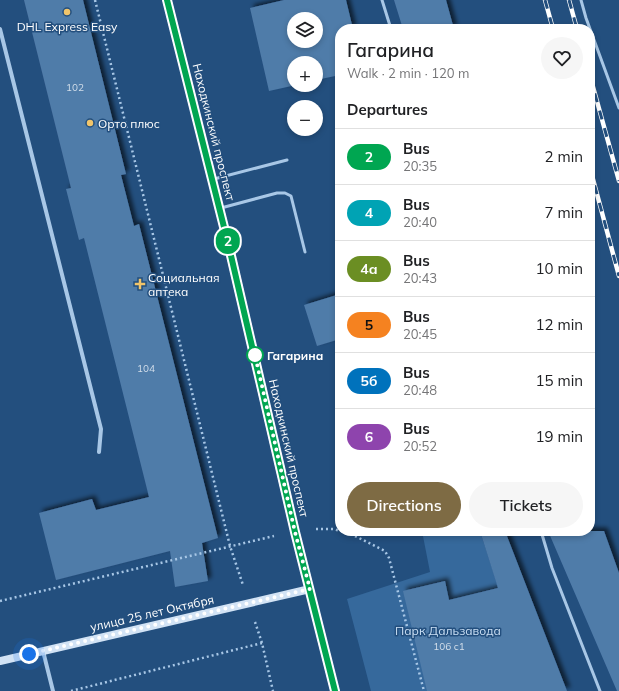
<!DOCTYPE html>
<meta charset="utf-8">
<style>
:root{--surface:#fff;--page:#f6f6f6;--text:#202124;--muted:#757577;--line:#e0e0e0;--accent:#7e6b44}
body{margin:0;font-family:Mulish,sans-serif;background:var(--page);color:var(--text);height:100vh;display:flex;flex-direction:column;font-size:15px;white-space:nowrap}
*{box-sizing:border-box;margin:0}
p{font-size:13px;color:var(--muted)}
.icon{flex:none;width:22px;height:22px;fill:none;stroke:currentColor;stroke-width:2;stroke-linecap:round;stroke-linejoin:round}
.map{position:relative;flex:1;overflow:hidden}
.details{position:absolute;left:335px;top:24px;width:260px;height:512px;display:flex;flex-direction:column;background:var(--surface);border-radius:16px;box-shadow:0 2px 6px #0003}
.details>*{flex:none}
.badge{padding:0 8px;border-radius:13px;font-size:14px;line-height:26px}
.buttons{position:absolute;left:287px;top:12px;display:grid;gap:8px}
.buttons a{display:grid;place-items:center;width:36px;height:36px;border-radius:50%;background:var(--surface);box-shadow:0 2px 6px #0003;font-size:20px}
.you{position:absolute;width:20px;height:20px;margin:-10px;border:3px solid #fff;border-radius:50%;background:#1a73e8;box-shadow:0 0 0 6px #1a73e833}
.map>.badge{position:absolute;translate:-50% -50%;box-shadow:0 0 0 2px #fff}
h2{padding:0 12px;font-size:15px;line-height:36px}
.round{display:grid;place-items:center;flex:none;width:42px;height:42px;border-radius:21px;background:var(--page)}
.summary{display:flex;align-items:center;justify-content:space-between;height:68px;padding:0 12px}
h1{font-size:19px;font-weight:600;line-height:30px}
.button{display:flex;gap:8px;margin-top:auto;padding:8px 12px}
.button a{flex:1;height:46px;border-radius:24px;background:var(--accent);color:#fff;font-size:16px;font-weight:600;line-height:46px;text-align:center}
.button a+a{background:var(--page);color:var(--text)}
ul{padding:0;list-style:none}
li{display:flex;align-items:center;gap:12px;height:56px;padding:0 12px;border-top:1px solid var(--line)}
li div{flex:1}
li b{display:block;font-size:15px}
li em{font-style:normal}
li .badge{min-width:44px;font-weight:700;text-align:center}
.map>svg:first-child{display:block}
.green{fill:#36699c}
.building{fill:#507ba9;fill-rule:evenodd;filter:url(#shadow)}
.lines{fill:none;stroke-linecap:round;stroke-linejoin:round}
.path{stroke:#a8c7e6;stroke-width:2.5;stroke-dasharray:2 3;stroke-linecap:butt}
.lane{stroke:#a8c7e6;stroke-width:3}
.street{stroke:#a8c7e6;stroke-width:4}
.secondary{stroke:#d2e3f5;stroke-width:8}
.primary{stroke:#e9f2fd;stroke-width:10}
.rail-casing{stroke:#fff;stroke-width:4.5}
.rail{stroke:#234f7e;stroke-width:3;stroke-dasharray:9;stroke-linecap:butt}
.line-casing{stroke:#fff;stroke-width:9}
.line{stroke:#00a651;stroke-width:6}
.walk{stroke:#fff;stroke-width:4;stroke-dasharray:0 7.2}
.poi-dot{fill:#f1c56b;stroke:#234f7e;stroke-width:1.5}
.stop-dot{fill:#fff;stroke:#00a651;stroke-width:2}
.labels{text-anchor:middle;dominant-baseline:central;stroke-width:3;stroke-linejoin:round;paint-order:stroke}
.number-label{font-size:10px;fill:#d3deea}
.poi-label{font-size:12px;fill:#fff;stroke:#234f7e;text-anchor:start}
.street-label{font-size:12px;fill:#fff;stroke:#234f7e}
.stop-label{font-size:12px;font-weight:bold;fill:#fff;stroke:#234f7e;text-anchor:start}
.park-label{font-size:12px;fill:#cbe0f5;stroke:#234f7e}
</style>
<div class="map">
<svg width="619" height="691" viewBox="0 0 619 691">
<defs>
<filter id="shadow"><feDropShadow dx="3.5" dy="-3.5" stdDeviation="2" flood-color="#0009"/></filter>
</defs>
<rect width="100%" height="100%" fill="#234f7e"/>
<path class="green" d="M422,531H480L532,691H371L347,599L430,572Z"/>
<path class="building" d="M24,0H83L126,174L121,175L134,226L139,224L218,538L202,543L208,581L175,587L170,551L56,580L39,513L92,499L96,510L149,497L84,238L79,240L66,189L71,188Z
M284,0H346L353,29H340V75L316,80V63H294V85H296L269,91L250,8ZM294,19H316V41H294Z
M394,0H446L454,29H403Z
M340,294V339L317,346L304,305Z
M480,531H505L567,691H427L403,591L445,581L449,600L498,588Z
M548,531H604L619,573V691H617Z"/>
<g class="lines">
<path class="path" d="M95,0L230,546L243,585
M316,529H333L340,531
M341,531L349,533L385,551L389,558L424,691
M0,601L274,536
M255,622L262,643L273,691
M71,691L262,643"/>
<path class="lane" d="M382,0L391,29
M581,0L586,18L619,108
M214,179L287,160
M221,208L277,193H285L291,196L305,252
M541,531L552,568L600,691"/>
<path class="street" d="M0,29L101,429L99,452
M43,651L53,691"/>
<path class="secondary" d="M0,661L310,589"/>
<path class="primary" d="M167,0L229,247L295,532L335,691"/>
<defs>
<path id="rail" d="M545,0L553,29
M569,0L577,29
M590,76L619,181
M590,168L619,276"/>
</defs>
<use href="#rail" class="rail-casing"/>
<use href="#rail" class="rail"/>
</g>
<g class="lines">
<defs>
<path id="line" d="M167,0L229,247L295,532L335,691"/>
</defs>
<use href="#line" class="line-casing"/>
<use href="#line" class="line"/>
<path class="walk" d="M29,654L310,589L295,532L255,355"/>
</g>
<g class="poi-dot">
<circle cx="67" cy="12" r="4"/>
<circle cx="90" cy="123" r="4"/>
<path d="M138 278h4v4h4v4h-4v4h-4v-4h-4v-4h4z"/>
</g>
<circle class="stop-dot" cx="255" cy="355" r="8"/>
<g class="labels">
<g class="number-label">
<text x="75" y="87">102</text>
<text x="146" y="368">104</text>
<text x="449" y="646">106 с1</text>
</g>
<g class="poi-label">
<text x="67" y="26" text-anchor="middle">DHL Express Easy</text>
<text x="98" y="123">Орто плюс</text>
<text x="148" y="277">Социальная<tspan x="148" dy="14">аптека</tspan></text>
</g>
<g class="street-label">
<text transform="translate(214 132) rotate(76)">Находкинский проспект</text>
<text transform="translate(289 448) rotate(77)">Находкинский проспект</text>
<text transform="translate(152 613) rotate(-13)">улица 25 лет Октября</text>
</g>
<g class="stop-label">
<text x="267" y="355">Гагарина</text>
</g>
<g class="park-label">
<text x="448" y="630">Парк Дальзавода</text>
</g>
</g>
</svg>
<div class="buttons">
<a><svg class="icon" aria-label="layers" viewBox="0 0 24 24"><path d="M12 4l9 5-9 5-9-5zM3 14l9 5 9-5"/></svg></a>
<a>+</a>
<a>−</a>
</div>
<div class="you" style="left:29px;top:654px"></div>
<b class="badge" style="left:228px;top:241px;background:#00a651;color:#fff">2</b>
<section class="details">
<div class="summary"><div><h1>Гагарина</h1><p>Walk · 2 min · 120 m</p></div><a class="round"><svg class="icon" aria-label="heart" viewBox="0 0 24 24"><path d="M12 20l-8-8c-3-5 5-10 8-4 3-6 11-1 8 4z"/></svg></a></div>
<h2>Departures</h2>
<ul>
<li><span class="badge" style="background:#00a651;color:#fff">2</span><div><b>Bus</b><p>20:35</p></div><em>2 min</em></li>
<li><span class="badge" style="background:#00a3b4;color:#fff">4</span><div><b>Bus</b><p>20:40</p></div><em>7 min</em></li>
<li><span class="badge" style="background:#6b8e23;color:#fff">4а</span><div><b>Bus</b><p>20:43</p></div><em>10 min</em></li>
<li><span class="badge" style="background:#f58220;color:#111">5</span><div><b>Bus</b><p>20:45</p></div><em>12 min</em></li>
<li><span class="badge" style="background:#0072bc;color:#fff">5б</span><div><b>Bus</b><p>20:48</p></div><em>15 min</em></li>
<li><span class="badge" style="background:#8e44ad;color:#fff">6</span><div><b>Bus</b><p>20:52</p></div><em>19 min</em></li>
</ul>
<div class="button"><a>Directions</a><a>Tickets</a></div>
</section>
</div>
